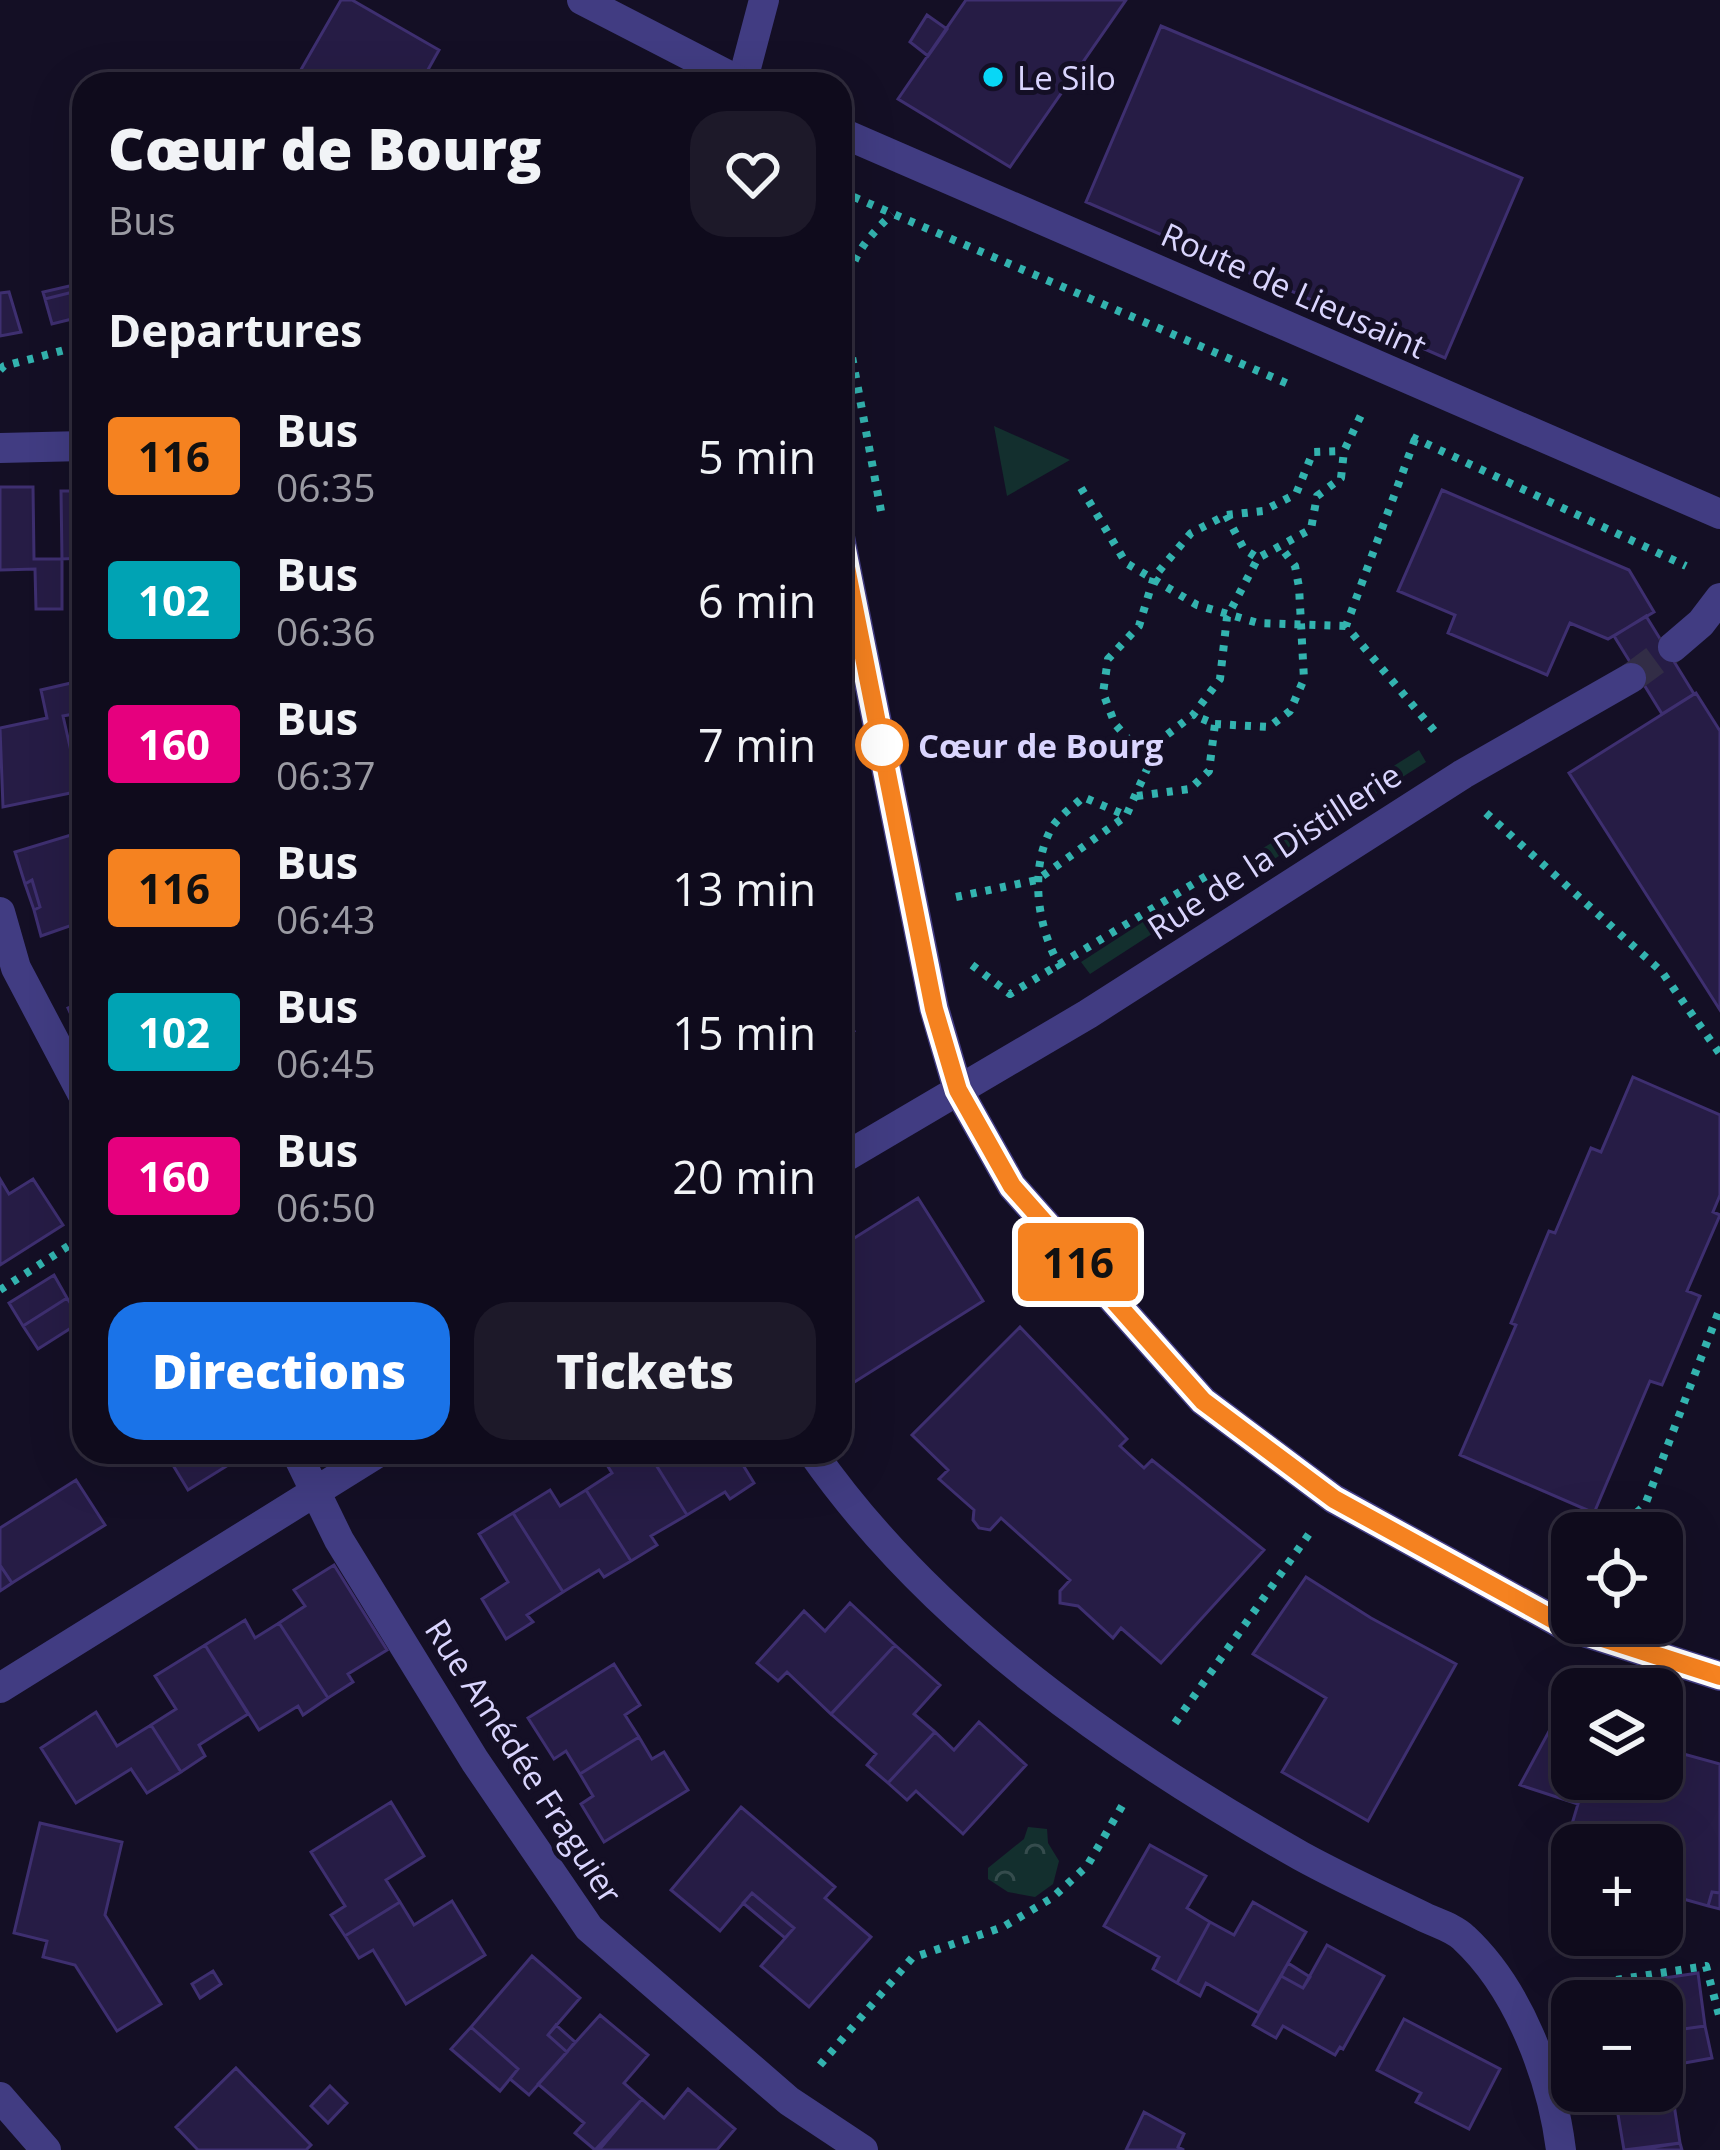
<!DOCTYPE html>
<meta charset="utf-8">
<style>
:root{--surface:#0f0b1c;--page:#1d1929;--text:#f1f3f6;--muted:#9b9ba3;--line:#2f2b3b;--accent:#1a73e8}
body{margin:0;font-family:"Open Sans",sans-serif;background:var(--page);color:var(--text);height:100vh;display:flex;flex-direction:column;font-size:45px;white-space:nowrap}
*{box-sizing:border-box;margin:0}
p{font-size:39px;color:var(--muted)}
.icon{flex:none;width:66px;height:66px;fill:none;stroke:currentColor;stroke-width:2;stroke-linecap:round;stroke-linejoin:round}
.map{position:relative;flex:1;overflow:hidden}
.drawer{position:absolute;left:72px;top:72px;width:780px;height:1392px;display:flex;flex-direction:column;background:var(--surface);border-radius:36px;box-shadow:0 12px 48px #0002,0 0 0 3px var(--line)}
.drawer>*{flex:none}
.badge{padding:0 24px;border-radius:9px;font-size:42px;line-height:78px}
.fabs{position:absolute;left:1551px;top:1512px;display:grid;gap:24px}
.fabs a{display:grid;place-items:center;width:132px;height:132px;border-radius:24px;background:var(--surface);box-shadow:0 12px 48px #0002,0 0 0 3px var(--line);font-size:60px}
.map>.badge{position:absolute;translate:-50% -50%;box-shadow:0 0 0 6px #fff}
h2{padding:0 36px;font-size:45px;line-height:108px}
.round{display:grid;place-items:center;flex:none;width:126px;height:126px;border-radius:36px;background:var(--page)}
.summary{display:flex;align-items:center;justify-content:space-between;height:204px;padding:0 36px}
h1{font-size:57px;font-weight:800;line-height:90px}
.cta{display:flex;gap:24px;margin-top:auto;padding:24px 36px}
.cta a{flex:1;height:138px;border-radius:36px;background:var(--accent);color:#fff;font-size:48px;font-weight:800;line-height:138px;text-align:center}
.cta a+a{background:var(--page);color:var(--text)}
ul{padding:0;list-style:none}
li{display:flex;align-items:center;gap:36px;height:144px;padding:0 36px}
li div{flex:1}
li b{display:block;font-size:45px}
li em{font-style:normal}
li .badge{min-width:132px;font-weight:700;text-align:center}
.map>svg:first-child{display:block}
.green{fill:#132f2e}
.forest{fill:url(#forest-crowns)}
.building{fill:#261c45;stroke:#3e2f70;stroke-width:3}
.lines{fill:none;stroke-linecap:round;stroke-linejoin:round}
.minor-tunnel{stroke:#322d46;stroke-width:30;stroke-dasharray:30 15;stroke-linecap:butt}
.path{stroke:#33b3af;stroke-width:8;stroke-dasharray:6 9;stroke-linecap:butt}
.minor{stroke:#413c82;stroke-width:30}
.tertiary{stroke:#413c82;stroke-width:30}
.line-casing{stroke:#fff;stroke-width:27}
.line{stroke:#f58220;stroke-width:18}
.poi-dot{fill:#08d7f6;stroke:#140f25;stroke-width:4.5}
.stop-dot{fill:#fff;stroke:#f58220;stroke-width:6}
.labels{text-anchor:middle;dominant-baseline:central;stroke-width:10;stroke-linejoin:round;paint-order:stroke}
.poi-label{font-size:33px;fill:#dad5fe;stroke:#140f25;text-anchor:start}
.street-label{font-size:33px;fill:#dad5fe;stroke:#140f25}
.stop-label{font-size:33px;font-weight:bold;fill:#dad5fe;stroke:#140f25;text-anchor:start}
</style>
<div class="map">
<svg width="1720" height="2150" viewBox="0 0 1720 2150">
<defs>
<pattern id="forest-crowns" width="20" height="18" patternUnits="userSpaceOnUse" patternTransform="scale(3)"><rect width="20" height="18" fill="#132f2e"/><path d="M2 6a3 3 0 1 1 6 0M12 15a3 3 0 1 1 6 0" fill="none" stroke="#354c4d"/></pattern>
</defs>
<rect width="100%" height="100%" fill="#140f25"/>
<path class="green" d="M994,426L1070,460L1007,496Z
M1419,750L1426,762L1268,863L1260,850Z
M1163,909L1172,921L1090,974L1081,962Z"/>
<path class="forest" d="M1028,1827L1047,1829L1048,1843L1059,1861L1053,1884L1035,1897L1008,1892L988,1879V1868L1024,1839Z"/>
<path class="building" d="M341,0H352L439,50L420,84H303L295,80Z
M966,0H1126L1010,167L898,99Z
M927,15L947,29L928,56L910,42Z
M1161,26L1522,178L1445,358L1086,202Z
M84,259V304L71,262Z
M78,284L81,290L45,299L43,292Z
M81,290L84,316L52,324L45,299Z
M9,292L21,332L0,336V293Z
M0,487H33L34,559H62V609H36L35,569L0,570Z
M1442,490L1629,570L1654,612L1608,639L1570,623L1547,675L1448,633L1455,615L1398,591Z
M61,491H84V558L62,559Z
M1646,616L1694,694L1662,714L1614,636Z
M84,680V712L63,716L80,791L3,807L0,728L47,718L41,690Z
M1696,693L1720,731V1010L1569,773Z
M84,831V921L41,936L34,910L40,907L32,880L25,884L15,852Z
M32,880L40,907L34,910L25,884Z
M84,1001V1044L68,1008Z
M840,1008L854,1031L840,1040Z
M1633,1077L1720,1115V1195L1713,1212L1720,1215L1687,1291L1700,1296L1662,1385L1650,1381L1594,1513L1460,1455L1516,1325L1511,1323L1549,1231L1555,1233L1591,1148L1601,1152Z
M0,1179L9,1194L33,1179L63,1225L0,1265Z
M918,1198L983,1301L845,1388L840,1379V1247Z
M54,1275L67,1298L23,1326L9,1303Z
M67,1298L82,1321L38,1349L23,1326Z
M1020,1327L1127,1439L1120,1446L1144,1468L1152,1460L1264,1550L1161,1663L1121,1628L1113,1638L1078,1606L1060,1603V1591L1070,1580L1001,1518L990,1530L979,1528L973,1520L974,1510L939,1479L948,1470L912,1435Z
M165,1452H244L246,1454L188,1490Z
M611,1452H648L687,1515L651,1536L657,1545L631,1561L586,1490L612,1473L602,1457Z
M648,1452H700L705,1459L717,1452H735L754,1483L730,1499L725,1492L687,1515Z
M76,1480L105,1525L12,1583L0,1565V1528Z
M550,1490L560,1506L586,1490L631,1561L604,1577L599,1570L563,1592L513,1513Z
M513,1513L563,1592L527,1615L533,1622L506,1639L482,1599L508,1582L479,1534Z
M0,1565L12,1583L0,1591Z
M334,1565L387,1650L348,1674L353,1682L328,1698L279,1623L305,1606L294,1590Z
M1306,1577L1371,1618L1456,1664L1368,1821L1282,1772L1326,1698L1253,1654Z
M850,1603L895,1645L831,1714L787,1672L778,1681L757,1663L804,1611L825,1631Z
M245,1620L255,1638L279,1623L328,1698L303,1715L298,1706L259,1730L205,1645Z
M205,1645L248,1714L199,1745L205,1756L181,1772L151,1725L176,1709L155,1676Z
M895,1645L940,1685L914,1714L935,1732L888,1783L867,1765L876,1754L831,1714Z
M614,1664L640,1705L625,1715L639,1737L580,1774L566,1751L554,1759L528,1718Z
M1560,1711L1572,1716V1779H1662V1748L1720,1764V1893L1712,1892L1708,1906L1662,1893V1845H1572V1867L1560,1864L1578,1804L1520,1785Z
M96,1712L117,1746L151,1725L181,1772L147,1793L131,1769L76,1803L41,1748Z
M979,1722L1026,1765L963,1834L916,1791L907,1800L888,1783L935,1732L954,1750Z
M639,1737L652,1759L664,1752L688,1790L604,1842L581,1804L593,1796L580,1774Z
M391,1802L424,1856L386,1880L400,1902L345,1936L331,1915L345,1906L311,1852Z
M741,1807L835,1887L825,1898L871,1937L809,2007L761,1966L794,1928L752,1893L720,1931L671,1890Z
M40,1823L122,1842L105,1915L161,2004L117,2031L75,1965L43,1957L47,1941L14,1933Z
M1150,1845L1206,1876L1187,1908L1210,1922L1177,1983L1153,1969L1159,1957L1104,1926Z
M1712,1892L1720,1893V1909L1708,1906Z
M752,1893L794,1928L785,1938L743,1903Z
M452,1901L485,1955L406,2004L373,1950L359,1958L345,1936L400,1902L414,1925Z
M1253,1902L1306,1932L1259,2013L1206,1983L1200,1996L1177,1983L1210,1922L1234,1935Z
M1327,1945L1384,1976L1343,2049L1340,2047L1335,2055L1283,2026L1276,2038L1253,2025L1281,1976L1303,1988Z
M532,1956L580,1998L548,2035L567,2052L529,2095L510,2079L518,2069L471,2027Z
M1288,1963L1310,1977L1303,1988L1281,1976Z
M213,1971L221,1984L200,1998L192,1984Z
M1698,1973L1705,2026L1662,2032V2001H1578L1577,1991Z
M600,2015L648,2055L624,2083L642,2099L595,2150L575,2133L584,2123L538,2084Z
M1404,2019L1500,2069L1469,2129L1416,2102L1421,2093L1377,2070Z
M556,2025L575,2042L567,2052L548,2035Z
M1705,2026L1712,2058L1668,2066L1680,2143L1624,2150L1614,2091H1662V2032Z
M471,2027L518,2069L500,2091L451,2049Z
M236,2068L311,2145L306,2150H198L176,2127Z
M330,2086L347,2103L328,2123L311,2106Z
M688,2089L735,2129L717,2150H599L642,2099L664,2118Z
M1144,2112L1184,2134L1178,2147L1184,2150H1126Z
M1680,2143L1682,2150H1636Z"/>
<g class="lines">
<path class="minor-tunnel" d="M1631,678L1673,647"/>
<path class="path" d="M840,191L1293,386
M0,370L4,366L84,345
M1412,437L1686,566
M1415,439L1346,626L1437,734
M1081,488L1126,563L1197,605L1258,623L1346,626
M881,511L844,314C847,264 857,248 892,214
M1226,515L1244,549L1258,558
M1215,724L1269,727L1290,711L1304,679L1299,587L1295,566L1280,546
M1150,764L1115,724L1103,693L1108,659L1139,626L1154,577L1191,533L1226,515L1263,511L1296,494L1313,452L1344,451
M1137,796L1190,789L1209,771L1215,724L1193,715
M1486,813L1662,972L1720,1054
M956,897L1037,880L1126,816L1160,740L1193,715L1220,679L1227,617L1258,558L1311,529L1317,496L1341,478L1344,451L1361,415
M972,965L1010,994L1213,872
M1061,968C1038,930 1029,873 1050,831C1056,818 1073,807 1083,797L1125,815
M0,1290L84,1236
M1615,1533L1645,1505L1720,1308
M1175,1723L1309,1534
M1557,1989L1706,1966L1720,2019
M820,2065L912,1958L1003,1927L1052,1898L1087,1866L1125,1801"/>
<path class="minor" d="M742,83L764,0
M0,448L84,446
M1673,647L1701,623L1720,598
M0,912L16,968L84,1097
M840,1160L1088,1014L1463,774L1631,678
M296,1452L339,1540L475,1761L589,1928L789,2101L863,2150
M812,1452C933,1625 1119,1753 1301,1856C1341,1878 1383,1897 1424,1917C1436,1923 1454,1928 1464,1938C1519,1989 1552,2078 1561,2150
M0,1688L379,1452
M0,2097L46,2150"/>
<path class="tertiary" d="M582,0L745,84
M840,132L1720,514
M840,537L934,1008L958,1090L1012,1186L1203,1401L1334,1499L1565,1626L1720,1676"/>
</g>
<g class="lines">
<defs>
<path id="line" d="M840,537L934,1009L958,1090L1012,1186L1203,1401L1334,1499L1565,1626L1720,1676"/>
</defs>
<use href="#line" class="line-casing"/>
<use href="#line" class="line"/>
</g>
<circle class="poi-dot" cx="993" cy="77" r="12"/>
<circle class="stop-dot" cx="882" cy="745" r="24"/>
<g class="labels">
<g class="poi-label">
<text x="1017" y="77">Le Silo</text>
</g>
<g class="street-label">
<text transform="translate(1294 290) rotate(24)">Route de Lieusaint</text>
<text transform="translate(1274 851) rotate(-33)">Rue de la Distillerie</text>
<text transform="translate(524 1761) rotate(57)">Rue Amédée Fraguier</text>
</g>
<g class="stop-label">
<text x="918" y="745">Cœur de Bourg</text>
</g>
</g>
</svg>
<div class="fabs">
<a><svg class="icon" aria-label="locate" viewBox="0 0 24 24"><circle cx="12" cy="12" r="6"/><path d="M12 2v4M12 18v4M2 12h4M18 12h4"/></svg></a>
<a><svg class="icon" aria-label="layers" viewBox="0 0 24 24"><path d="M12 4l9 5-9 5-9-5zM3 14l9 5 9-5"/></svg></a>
<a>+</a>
<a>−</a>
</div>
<b class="badge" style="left:1078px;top:1262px;background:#f58220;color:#111">116</b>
<section class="drawer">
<div class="summary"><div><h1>Cœur de Bourg</h1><p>Bus</p></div><a class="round"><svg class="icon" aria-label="heart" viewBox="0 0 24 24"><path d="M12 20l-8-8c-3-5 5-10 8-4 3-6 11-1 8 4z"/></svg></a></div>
<h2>Departures</h2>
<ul>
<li><span class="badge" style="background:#f58220;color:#111">116</span><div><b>Bus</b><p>06:35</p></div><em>5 min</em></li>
<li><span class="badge" style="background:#00a3b4;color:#fff">102</span><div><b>Bus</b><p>06:36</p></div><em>6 min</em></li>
<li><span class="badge" style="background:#e6007e;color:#fff">160</span><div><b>Bus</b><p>06:37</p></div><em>7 min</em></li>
<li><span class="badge" style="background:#f58220;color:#111">116</span><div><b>Bus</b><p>06:43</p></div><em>13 min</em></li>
<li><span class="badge" style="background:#00a3b4;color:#fff">102</span><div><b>Bus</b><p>06:45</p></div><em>15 min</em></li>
<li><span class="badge" style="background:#e6007e;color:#fff">160</span><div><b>Bus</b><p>06:50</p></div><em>20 min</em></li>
</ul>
<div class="cta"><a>Directions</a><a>Tickets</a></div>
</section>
</div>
